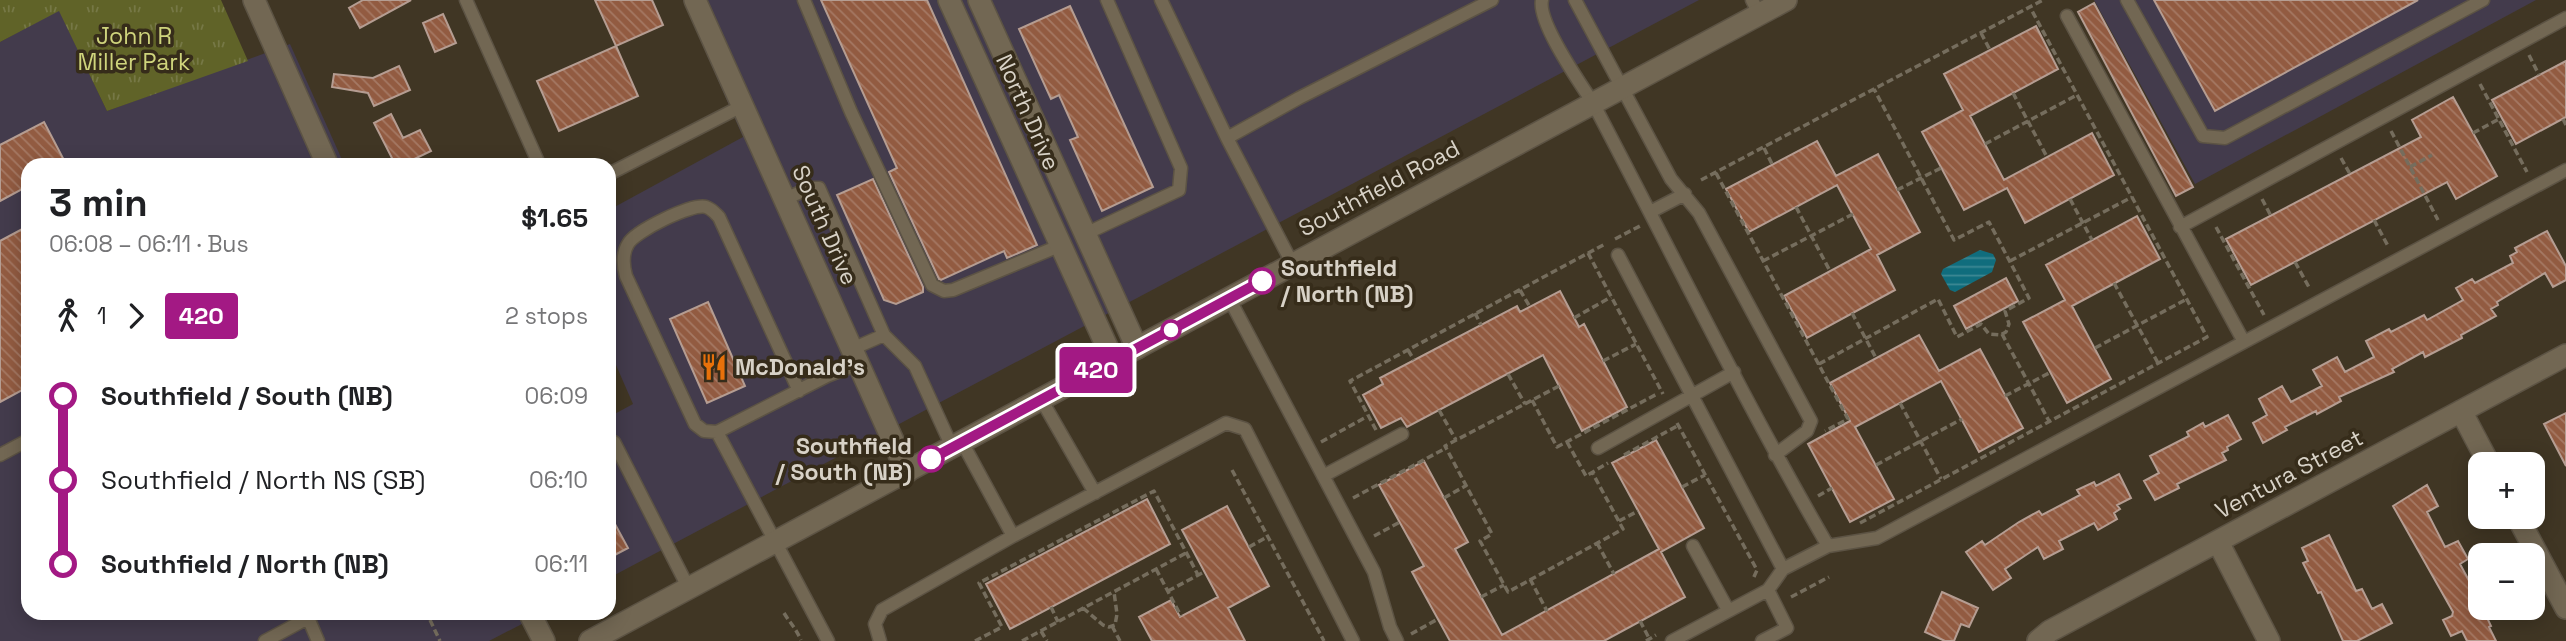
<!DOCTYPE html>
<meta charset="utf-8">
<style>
:root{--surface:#fff;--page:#f2f2f2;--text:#202124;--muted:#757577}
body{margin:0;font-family:"Space Grotesk",sans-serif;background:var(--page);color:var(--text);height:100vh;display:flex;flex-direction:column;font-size:26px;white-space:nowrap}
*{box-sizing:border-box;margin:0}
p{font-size:23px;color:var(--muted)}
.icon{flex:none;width:38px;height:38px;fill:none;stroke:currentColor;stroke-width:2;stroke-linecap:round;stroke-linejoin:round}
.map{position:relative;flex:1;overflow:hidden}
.drawer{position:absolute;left:21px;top:158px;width:595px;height:462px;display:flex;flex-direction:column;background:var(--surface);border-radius:21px;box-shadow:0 4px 18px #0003}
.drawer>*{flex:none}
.badge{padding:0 14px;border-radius:5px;font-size:24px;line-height:46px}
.tools{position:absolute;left:2468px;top:452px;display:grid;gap:14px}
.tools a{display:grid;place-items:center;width:77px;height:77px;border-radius:14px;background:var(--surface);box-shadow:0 4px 18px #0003;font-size:35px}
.map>.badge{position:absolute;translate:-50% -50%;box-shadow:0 0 0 4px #fff}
.legs{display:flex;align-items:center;gap:10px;height:77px;padding:0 28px;font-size:23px}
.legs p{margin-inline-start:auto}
.headline{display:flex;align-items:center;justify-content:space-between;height:119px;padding:0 28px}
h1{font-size:38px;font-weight:700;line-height:52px}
ul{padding:0 28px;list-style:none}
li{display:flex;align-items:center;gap:24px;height:84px;font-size:26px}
li i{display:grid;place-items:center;width:10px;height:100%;margin:0 9px;background:currentColor}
li i::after{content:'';width:18px;height:18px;margin:-9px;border:5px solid;border-radius:50%;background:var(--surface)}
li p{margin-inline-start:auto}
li:first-child i{background:linear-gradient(#0000 50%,currentColor 0)}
li:last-child i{background:linear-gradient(currentColor 50%,#0000 0)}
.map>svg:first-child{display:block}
.commercial{fill:#433b4c}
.park{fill:url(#park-tufts)}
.water{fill:url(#water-rules)}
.building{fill:url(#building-back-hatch);stroke:#b59d92;stroke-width:2}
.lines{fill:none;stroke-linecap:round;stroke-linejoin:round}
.lane-casing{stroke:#5c5344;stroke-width:15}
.street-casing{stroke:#5c5344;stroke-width:24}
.secondary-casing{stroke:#5c5344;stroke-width:24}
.path{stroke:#756d5d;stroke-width:3.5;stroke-dasharray:7 3.5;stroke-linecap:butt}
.lane{stroke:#726753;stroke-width:12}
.street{stroke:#726753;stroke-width:21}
.secondary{stroke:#726753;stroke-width:21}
.line-1-casing{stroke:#fff;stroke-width:16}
.line-1{stroke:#a31984;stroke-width:10}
.stop-1-dot{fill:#fff;stroke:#a31984;stroke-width:3.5}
.labels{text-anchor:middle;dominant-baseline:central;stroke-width:7;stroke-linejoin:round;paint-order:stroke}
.park-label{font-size:23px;fill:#cfd47c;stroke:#362c1a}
.street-label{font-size:23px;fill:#d8d2c7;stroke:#362c1a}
.stop-label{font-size:23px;font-weight:bold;fill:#d8d2c7;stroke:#362c1a;text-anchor:start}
.poi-label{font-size:23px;font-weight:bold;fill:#d8d2c7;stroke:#362c1a;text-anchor:start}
</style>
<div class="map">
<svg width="2566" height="641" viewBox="0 0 2566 641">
<defs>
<pattern id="park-tufts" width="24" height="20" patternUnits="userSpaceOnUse" patternTransform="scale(1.75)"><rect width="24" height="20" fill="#606328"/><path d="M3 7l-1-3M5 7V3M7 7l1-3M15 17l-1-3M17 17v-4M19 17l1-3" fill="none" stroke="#767846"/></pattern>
<pattern id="water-rules" width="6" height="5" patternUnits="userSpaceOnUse" patternTransform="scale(1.75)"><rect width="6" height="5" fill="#106d7d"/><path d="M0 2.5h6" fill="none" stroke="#3d8894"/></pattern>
<pattern id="building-back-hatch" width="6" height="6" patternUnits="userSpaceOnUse" patternTransform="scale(1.75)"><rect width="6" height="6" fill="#925b41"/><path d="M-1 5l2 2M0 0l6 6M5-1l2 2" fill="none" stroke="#a57964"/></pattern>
</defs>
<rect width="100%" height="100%" fill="#403624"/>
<path class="commercial" d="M683,0H1699L609,578V417L633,404L609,349V210L743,137Z
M2094,0H2536L2195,184Z
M59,10L107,111L290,44L344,164H28V612L543,613L489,641H0V42Z"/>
<path class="park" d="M0,0H221L248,61L107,111L59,11L0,42Z"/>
<path class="water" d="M1980,250L1993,254L1996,260L1992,272L1955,292L1950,290L1941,274L1943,269Z"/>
<path class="building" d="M363,0H411L360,28L349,8Z
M595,0H652L663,25L616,46Z
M821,0H927L1037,245L1007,258L1004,251L941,280L939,279L889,172L897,168Z
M2154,0H2418L2215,111Z
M2094,3L2193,187L2176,196L2078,12Z
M1070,6L1153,187L1102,211L1070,140L1078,137L1059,95L1051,99L1019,29Z
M443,14L456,43L435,52L423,23Z
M2036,26L2058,69L1970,116L2004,180L2092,133L2114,175L2025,223L2007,188L1964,210L1922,132L1963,110L1944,74Z
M616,46L638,96L559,131L537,81Z
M2566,61V117L2516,144L2492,100Z
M399,66L410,90L374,106L368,93L332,87L334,74L373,78Z
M2453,97L2497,176L2456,199L2447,182L2251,285L2226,239L2421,137L2412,120Z
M391,114L403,138L420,130L431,151L404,164H395L374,123Z
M44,122L66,164H28V186L0,201V145Z
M1817,141L1836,176L1878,154L1920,232L1877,255L1895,290L1807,338L1784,296L1871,249L1837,185L1749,232L1726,189Z
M873,179L923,287V292L896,304L884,300L837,195Z
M2137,216L2160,259L2072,306L2111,379L2067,403L2023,322L2065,300L2046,265Z
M28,226V387L0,402V241Z
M2547,231L2566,266V280L2553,287L2545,273L2497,302L2498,305L2491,309L2496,316L2461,335L2462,338L2425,357L2423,352L2392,369L2394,372L2339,397L2341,401L2317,414L2316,411L2285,427L2287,430L2263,443L2253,423L2267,415L2259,399L2282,386L2291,402L2322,386L2313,370L2337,357L2345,372L2374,357L2366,341L2389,329L2391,332L2424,315L2427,320L2463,300L2456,288L2472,279L2475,283L2513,263L2510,256L2517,252L2515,248Z
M2006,278L2018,301L1966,329L1954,306Z
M1560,291L1579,327L1584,324L1627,407L1582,431L1543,355L1407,427L1401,418L1381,428L1363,395L1383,384L1380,378L1517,306L1520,312Z
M708,302L745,386L707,403L670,319Z
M1919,335L1939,371L1980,349L2023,428L1979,452L1941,381L1855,427L1894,499L1850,522L1808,444L1850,421L1830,383Z
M2566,413V466L2544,424Z
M2228,415L2241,439L2227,447L2228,450L2222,453L2226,460L2177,484L2179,488L2155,500L2144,481L2159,473L2150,456L2189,436L2187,432L2203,423L2205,427Z
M1656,440L1704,528L1661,552L1685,597L1604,641H1450L1412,572L1424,566L1379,485L1424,461L1468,542L1455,549L1502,635L1659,549L1612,463Z
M2119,474L2131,498L2117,505L2120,509L2114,513L2117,519L2098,530L2094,523L2059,541L2063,549L2044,559L2038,547L2005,569L2011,578L1993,590L1966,552L1982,541L1985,545L2019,522L2039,511L2042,515L2080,495L2077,490L2094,482L2096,486Z
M2427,485L2438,506L2427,512L2445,547L2458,541L2468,559L2460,564L2480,601V607H2482L2491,626L2489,627L2496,641H2467L2462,631L2451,636L2443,620L2452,616L2453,612L2393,506Z
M1147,499L1170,544L1010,629L986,584Z
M1227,506L1269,586L1228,608L1245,641H1152L1139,617L1171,600L1180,617L1218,597L1182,530Z
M609,513L628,548L609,558Z
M2329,535L2356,591L2362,589L2372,609L2382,604L2392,623L2357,641H2343L2321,592L2318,593L2303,563L2308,561L2302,548Z
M1942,592L1978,608L1969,627L1961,624L1954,641H1945L1925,632Z"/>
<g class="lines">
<defs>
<path id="lane" d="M466,0L539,164
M804,0L851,112L932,285L944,291L953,290L1059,246
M1161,0L1227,138L1292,263
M1542,0C1537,22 1580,83 1593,103C1671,251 1744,401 1828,546
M1575,0L1671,179L1699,213L1811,421L1807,431L1775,455
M1752,0L1759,14
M2127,0L2203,136L2225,138L2483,0
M2067,16L2244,342
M1227,138L1299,98L1492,0
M609,174L742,106
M784,199L811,188H819L884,335L915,366L952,447
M1650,212L1685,194
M2180,227L2566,18
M1085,234L1179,190L1181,168L1107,0
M1618,255L1783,569
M1229,298L1374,572L1390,627L1397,641
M852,349L884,335
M799,391L719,217C715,213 712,209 706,207C692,203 635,231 628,244C622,254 623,265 626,276L695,424L704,431L717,432L827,376L858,364
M1041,399L1095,493
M717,432L828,641
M962,442L1013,536
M609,444L614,442L688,587
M1598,448L1734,372
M0,455L28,440
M1323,476L1402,434
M1693,546L1728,610
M306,613L318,641
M265,641L308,618
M880,641L875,624L882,610L1013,536L1226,423L1245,429L1353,641
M1672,641L1768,590L1783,569L1828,546L1877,538L2566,170
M1762,641L1787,628L1768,590"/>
<path id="street" d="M254,0L327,164
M695,0L907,472
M949,0L1113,360
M979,0L1137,348
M2461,411L2489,464
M2517,516L2566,608
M2218,542L2269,641
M529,612L544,641
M2038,641L2050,631L2566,355"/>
<path id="secondary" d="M590,641L1786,0"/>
</defs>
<use href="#lane" class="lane-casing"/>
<use href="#street" class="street-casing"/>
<use href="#secondary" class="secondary-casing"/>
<path class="path" d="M1981,33L1990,50
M2529,55L2539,75
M2480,84L2527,172
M2013,93L2047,157
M2563,119L2566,125
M2391,131L2438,220
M2473,133L2499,119
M1985,144L2077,95
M1764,148L1772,164
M2341,158L2350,174
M2410,167L2432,155
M1716,173L1848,419L1825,431
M1701,180L2043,0
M1897,190L1941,168
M2070,199L2092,240
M2262,199L2271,216
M1796,207L1830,271
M2374,220L2388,246
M2216,227L2264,315
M1615,239L1640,226
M1588,253L1663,394
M1763,261L1853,214
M2010,261L2132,197
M2295,262L2310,289
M2114,283L2158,363
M1520,290L1530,307
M1475,313L1481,325
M1852,313L1876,358
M1574,318L1611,297
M2002,334L2049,421
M2095,348L2187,299
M1408,350L1414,360
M1603,361L1636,344
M1819,364L1938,299L1957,337L1981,324L1989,334L2000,335L2006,332L2009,324L2005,311L2029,298L1989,222L1954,240L1874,89
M1508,374L1525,404
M1559,386L1445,446L1492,534L1480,541L1508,592L1623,529L1592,472
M2005,396L2051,372
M1532,400L1557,447L1657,394
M1900,403L1941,479
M1439,410L1456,440
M1677,423L1757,570L1753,579
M1376,430L1350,381L1605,244
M1321,442L1368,416
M1567,442L1586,476L1608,463
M1624,455L1679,425
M1876,465L1962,419
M1232,470L1324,641
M1682,487L1705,475
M1818,496L1832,488
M1353,498L1446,448
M1444,498L1467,485
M1619,521L1638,511
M1860,523L2207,337L2030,7
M1374,536L1400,522
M1597,543L1614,574
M1249,547L1267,537
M1156,569L1181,616
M1530,579L1547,611
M1168,591L1204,572
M1481,597L1504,585
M1791,597L1829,577
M1051,607L1058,622
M1083,608L1103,625L1109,627L1115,625L1117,614L1114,592
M784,613C790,623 795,627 801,640
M430,620L440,641
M1640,621L1649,638
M1112,626L1120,641
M1041,631L1047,641
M1411,634L1438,619
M975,641L1002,627L979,583L1154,491L1198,575
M1022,641L1186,553
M1646,641L1656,635"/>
<use href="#lane" class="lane"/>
<use href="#street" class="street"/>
<use href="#secondary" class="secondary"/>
</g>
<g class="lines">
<defs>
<path id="line-1" d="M931,459L1262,281"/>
</defs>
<use href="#line-1" class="line-1-casing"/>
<use href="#line-1" class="line-1"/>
</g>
<defs>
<symbol id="restaurant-bare" viewBox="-9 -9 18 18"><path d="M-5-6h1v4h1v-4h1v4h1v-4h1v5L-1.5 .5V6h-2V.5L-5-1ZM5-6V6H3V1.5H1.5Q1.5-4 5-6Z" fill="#e8710a" stroke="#362c1a" stroke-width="2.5" paint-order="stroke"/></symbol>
</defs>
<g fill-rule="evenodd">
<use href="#restaurant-bare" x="695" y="348" width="38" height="38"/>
</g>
<g class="stop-1-dot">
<circle cx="1262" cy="281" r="12"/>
<circle cx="1171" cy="330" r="9"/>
<circle cx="931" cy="459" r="12"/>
</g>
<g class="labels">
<g class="park-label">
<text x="134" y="36">John R<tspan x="134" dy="26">Miller Park</tspan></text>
</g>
<g class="street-label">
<text transform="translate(1028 112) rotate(66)">North Drive</text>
<text transform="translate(1379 188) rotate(-28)">Southfield Road</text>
<text transform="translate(825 225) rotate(66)">South Drive</text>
<text transform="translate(2289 474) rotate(-28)">Ventura Street</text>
</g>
<g class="stop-label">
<text x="1281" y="268">Southfield<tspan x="1281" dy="26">/ North (NB)</tspan></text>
<text x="912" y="446" text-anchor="end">Southfield<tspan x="912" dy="26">/ South (NB)</tspan></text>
</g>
<g class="poi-label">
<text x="735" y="367">McDonald's</text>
</g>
</g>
</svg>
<div class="tools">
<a>+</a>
<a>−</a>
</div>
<b class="badge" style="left:1096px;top:370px;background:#a31984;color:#fff">420</b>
<section class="drawer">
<div class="headline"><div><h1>3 min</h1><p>06:08 – 06:11 · Bus</p></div><b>$1.65</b></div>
<div class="legs"><svg class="icon" aria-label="walk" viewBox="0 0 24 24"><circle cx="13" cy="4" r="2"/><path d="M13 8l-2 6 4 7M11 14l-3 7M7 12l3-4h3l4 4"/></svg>1<svg class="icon" aria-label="forward" viewBox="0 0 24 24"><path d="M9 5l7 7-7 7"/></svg><b class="badge" style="background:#a31984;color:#fff">420</b><p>2 stops</p></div>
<ul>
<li><i style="color:#a31984"></i><b>Southfield / South (NB)</b><p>06:09</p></li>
<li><i style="color:#a31984"></i><span>Southfield / North NS (SB)</span><p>06:10</p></li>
<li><i style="color:#a31984"></i><b>Southfield / North (NB)</b><p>06:11</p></li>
</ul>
</section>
</div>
